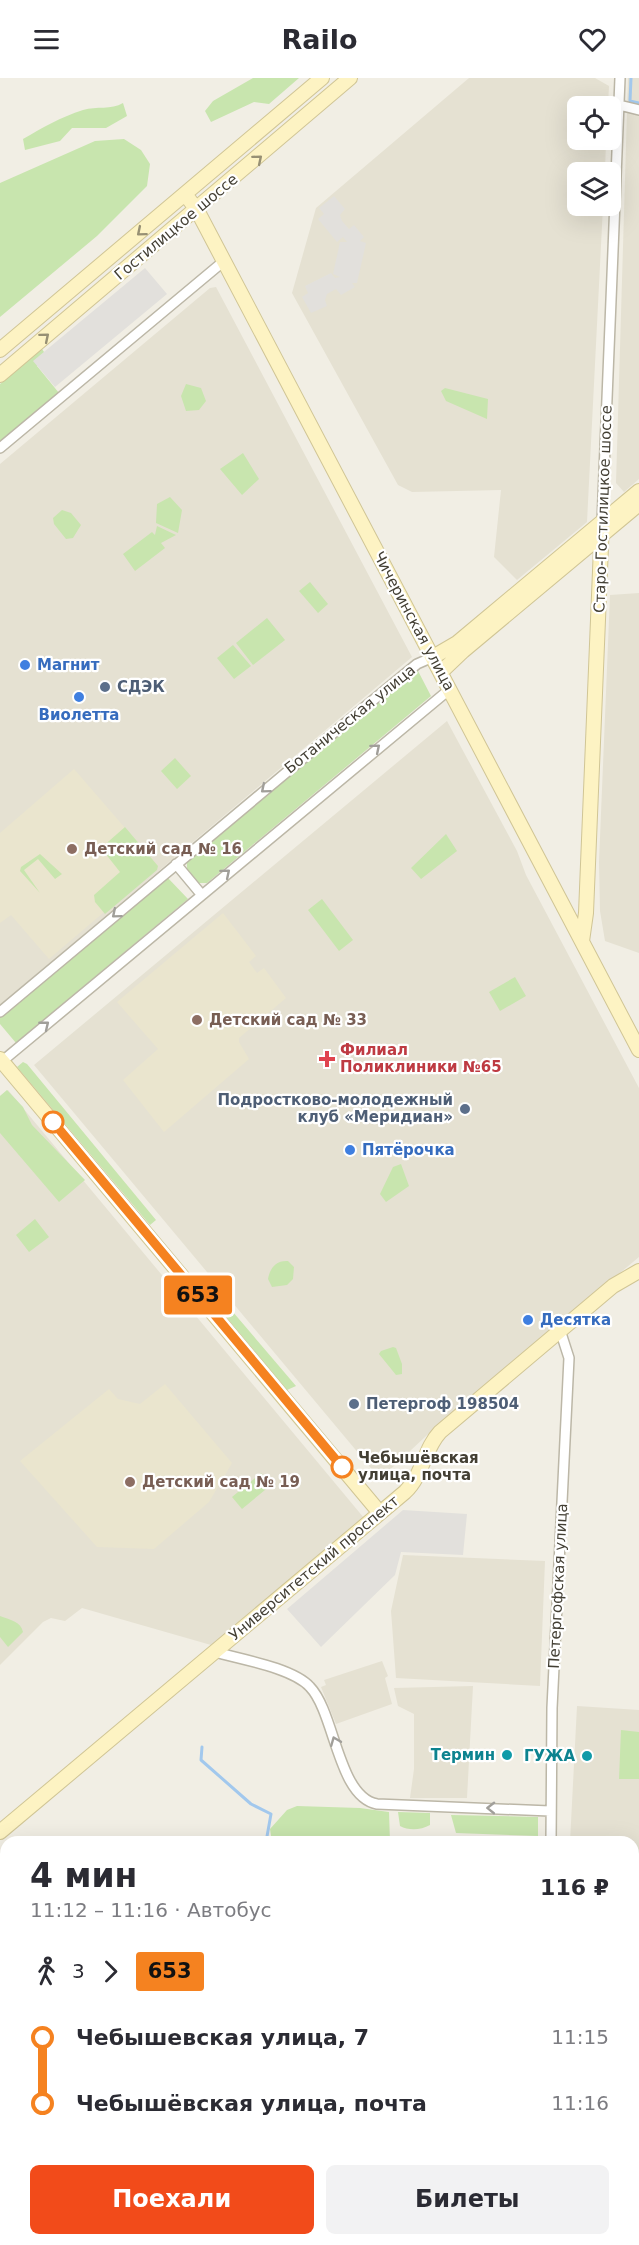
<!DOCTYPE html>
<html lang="ru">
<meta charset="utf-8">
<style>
:root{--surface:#fff;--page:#f2f2f3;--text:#2b2b33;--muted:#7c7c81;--accent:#f24b1a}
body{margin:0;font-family:"DejaVu Sans",sans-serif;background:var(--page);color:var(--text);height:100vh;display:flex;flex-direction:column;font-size:22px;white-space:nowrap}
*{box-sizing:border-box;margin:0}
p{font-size:20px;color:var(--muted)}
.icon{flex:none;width:33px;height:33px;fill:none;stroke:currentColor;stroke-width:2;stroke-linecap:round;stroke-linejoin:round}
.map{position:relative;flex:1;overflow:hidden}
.side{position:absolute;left:0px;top:1758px;width:639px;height:410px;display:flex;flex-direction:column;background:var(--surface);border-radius:18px 18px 0 0;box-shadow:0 6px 24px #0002}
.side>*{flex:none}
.badge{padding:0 12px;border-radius:4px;font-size:21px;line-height:39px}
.tools{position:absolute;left:567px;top:18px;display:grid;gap:12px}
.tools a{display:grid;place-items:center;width:54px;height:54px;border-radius:9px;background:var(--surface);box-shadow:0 6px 24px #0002;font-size:30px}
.map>.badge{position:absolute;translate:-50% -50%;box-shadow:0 0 0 3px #fff}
.legs{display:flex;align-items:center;gap:9px;height:66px;padding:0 30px;font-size:20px}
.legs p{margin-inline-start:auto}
.summary{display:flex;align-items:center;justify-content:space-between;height:102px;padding:0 30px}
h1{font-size:33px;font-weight:800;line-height:45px}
.cta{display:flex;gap:12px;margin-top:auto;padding:12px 30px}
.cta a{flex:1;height:69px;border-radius:9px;background:var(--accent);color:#fff;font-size:24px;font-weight:800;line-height:69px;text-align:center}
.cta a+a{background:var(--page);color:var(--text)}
ul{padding:0 30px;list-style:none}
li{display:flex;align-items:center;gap:21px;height:66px;font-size:22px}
li i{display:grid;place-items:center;width:9px;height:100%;margin:0 8px;background:currentColor}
li i::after{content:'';width:15px;height:15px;margin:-8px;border:4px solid;border-radius:50%;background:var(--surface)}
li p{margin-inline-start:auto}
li:first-child i{background:linear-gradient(#0000 50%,currentColor 0)}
li:last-child i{background:linear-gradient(currentColor 50%,#0000 0)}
header{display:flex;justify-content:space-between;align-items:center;height:78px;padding:0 30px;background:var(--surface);font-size:27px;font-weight:800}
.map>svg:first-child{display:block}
.residential{fill:#e5e1d2}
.education{fill:#eae5ce}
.green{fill:#c8e5ae}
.parking{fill:#e2e0dc}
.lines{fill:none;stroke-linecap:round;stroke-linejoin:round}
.stream{stroke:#a2c8ed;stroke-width:3}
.street-casing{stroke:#bcb7a7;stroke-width:12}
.secondary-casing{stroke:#d0c595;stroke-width:16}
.street{stroke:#fff;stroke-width:9}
.secondary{stroke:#fdf3c3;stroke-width:14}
.oneway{stroke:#979074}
.oneway2{stroke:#a19f9a}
.line-1-casing{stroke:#fff;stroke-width:14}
.line-1{stroke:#f58220;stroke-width:9}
.shop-dot{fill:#3f7fe0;stroke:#fff;stroke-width:2}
.service-dot{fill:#5c6f8a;stroke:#fff;stroke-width:2}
.education-dot{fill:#8d6e63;stroke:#fff;stroke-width:2}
.health-dot{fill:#e0444e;stroke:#fff;stroke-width:2}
.stop-1-dot{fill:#fff;stroke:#f58220;stroke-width:3}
.culture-dot{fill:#0f9aa8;stroke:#fff;stroke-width:2}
.labels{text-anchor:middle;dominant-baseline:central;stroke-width:4.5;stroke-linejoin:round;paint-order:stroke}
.street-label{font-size:15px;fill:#433f34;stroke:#fff}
.shop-label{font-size:15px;font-weight:bold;fill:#366cbe;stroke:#fff;text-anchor:start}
.service-label{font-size:15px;font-weight:bold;fill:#4e5e75;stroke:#fff;text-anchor:start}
.education-label{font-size:15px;font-weight:bold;fill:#785e54;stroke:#fff;text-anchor:start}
.health-label{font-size:15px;font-weight:bold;fill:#be3a42;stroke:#fff;text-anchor:start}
.stop-label{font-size:15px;font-weight:bold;fill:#433f34;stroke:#fff;text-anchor:start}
.culture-label{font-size:15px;font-weight:bold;fill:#0d838f;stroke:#fff;text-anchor:end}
</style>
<header><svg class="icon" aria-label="menu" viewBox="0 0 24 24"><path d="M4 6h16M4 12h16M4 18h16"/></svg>Railo<svg class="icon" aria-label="heart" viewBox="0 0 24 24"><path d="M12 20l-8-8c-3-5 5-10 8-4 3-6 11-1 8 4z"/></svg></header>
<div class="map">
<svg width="639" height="2167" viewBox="0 0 639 2167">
<rect width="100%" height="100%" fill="#f1eee4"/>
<path class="residential" d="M469,0H595L609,8L608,28H578V62H606L605,94H578V128H603L587,444L517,502L494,479L501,412L412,414L398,407L292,215L316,130Z
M628,0H639V401L624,414L616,405Z
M216,209L412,579L0,927V386L210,210Z
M639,515V875L605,863L600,833L599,784L610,517Z
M447,643L517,773L526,797L639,1010V1179L440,1345L380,1401L34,987Z
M8,1012L364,1440L211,1567L82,1530L65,1543L51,1540L43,1544L0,1587V1018Z
M403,1477L545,1483L540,1608L396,1600L391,1533Z
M382,1583L388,1598L385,1600L392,1626L336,1646L321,1609L326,1607L324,1602Z
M473,1608L467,1720H410L414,1691V1636L398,1628L394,1610Z
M577,1628L639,1632V1795L633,1794V1764H570Z
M633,1805H639V1959L633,1947Z"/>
<path class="education" d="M74,691L158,788L49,881L11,837L0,845V755Z
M223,835L256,878L249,884L257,895L264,890L286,920L239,960V964L249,981L164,1054L123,1002L158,971L117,924Z
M165,1306L232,1385L209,1424L154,1471L97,1469L20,1383L109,1311L118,1321L140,1326Z"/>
<path class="green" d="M253,0H299L269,26L254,24L211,44L205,33L213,23Z
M123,25L127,38L106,50H72L60,63L25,72L23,61C42,50 61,39 83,32C97,28 111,32 123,25Z
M124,61L141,72L150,86L147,108L97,158L0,239V105L95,63Z
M42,271L46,277L37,288L59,315L0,364V306Z
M186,306L201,310L206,323L199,332L186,333L181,318Z
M445,310L488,321L487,341L446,323L441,313Z
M243,375L259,401L242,417L220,391Z
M170,419L182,432L178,455L156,445L157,426Z
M62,432L71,435L81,447L73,460L66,461L54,446L53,440Z
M157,448L176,457L161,465L165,470L135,493L123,476L152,454L155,457Z
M310,504L328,526L318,535L299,513Z
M267,540L285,562L253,587L236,565Z
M233,567L251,588L234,601L217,580Z
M417,591L431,618L207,805H199L187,791V782Z
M175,680L191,698L177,711L161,693Z
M125,749L158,788L157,792L105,836L95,824L94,817L120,794L101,770Z
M446,756L457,773L421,801L411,790Z
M40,776L62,796L55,801L38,781L24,792L40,815L20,793L21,789Z
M167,799L188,821L16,965L0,946V939Z
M322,821L353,862L339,873L308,832Z
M515,899L526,918L500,933L489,914Z
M23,984L27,986L156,1142L150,1147L17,989Z
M7,1012L23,1029L32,1047L85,1102L59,1124L0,1055V1018Z
M401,1086L409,1108L386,1124L380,1116L393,1089Z
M35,1141L49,1159L29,1174L16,1157Z
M288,1183L294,1189L293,1201L287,1207L272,1209L268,1201C270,1190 276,1182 288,1183Z
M221,1220L296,1308L287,1312L217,1228Z
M393,1269L396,1270L402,1286V1296L396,1297L379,1276L381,1273Z
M261,1395L271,1407L242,1431L232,1419Z
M0,1538C11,1542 21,1544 23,1554L8,1569L0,1559Z
M621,1652L639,1654V1701H619Z
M297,1728L360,1730L389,1734L390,1764H272L270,1751L287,1732Z
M398,1734L430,1735V1747C421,1752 409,1753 400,1748Z
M451,1737L538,1739V1758L456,1755Z
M639,2022V2154L633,2153V2029Z
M0,2056L6,2071V2162H502L476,2167H0Z
M517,2162H582L611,2167H522Z"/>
<path class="parking" d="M334,118L345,131L340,137L342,143L349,151L354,147L364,159L360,163L366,165L357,205H352L355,209L341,217L336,211L327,216L325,222L327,228L311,235L302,219L308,215L305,208L331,195L335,200L340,199L333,196L340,164H347L343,159L337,164L318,141L324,136L319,130Z
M145,190L167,216L55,309L33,283Z
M403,1432L467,1436L463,1477L401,1474L395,1497L321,1569L287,1531Z"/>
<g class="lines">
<path class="stream" d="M631,0L630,23L639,25
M202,1669L201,1682L251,1726L271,1736L266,1764
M0,1976L6,1974
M633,2005L639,2010
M12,2167L23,2162"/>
<defs>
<path id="street" d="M619,27L639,32
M0,370L224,183
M602,444L620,0
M176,786L201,816
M0,934L355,637L417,586L433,579
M0,985L450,611
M215,1574C240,1581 293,1590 310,1609C335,1635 338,1719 377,1726L550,1733
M551,1764L552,1630L569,1280L560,1252
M633,1799H639
M633,1969L639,1981
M633,2159L639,2161
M75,2167L86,2162"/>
<path id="secondary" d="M185,116L197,132L639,972
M0,272L322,0
M0,297L350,0
M433,579L457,565L639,413
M441,594L463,573L639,426
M582,863L586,835L602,444
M0,981L380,1435
M0,1754L405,1414C423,1397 424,1371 440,1354L613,1208L639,1193"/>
</defs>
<use href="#street" class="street-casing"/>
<use href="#secondary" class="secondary-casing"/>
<use href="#street" class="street"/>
<use href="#secondary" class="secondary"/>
</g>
<defs><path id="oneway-chevron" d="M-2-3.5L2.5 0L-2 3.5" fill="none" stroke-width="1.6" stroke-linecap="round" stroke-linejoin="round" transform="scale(1.5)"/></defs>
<g class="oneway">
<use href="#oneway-chevron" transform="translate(258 81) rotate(-40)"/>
<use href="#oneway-chevron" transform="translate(141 154) rotate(140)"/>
<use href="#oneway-chevron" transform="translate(45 259) rotate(-40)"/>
</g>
<g class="oneway2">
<use href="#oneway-chevron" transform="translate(376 670) rotate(-40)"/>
<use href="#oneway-chevron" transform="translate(265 711) rotate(140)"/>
<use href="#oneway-chevron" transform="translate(226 795) rotate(-40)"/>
<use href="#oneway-chevron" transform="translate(116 836) rotate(140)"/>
<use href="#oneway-chevron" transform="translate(45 947) rotate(-39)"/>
<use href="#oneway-chevron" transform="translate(335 1663) rotate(-112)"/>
<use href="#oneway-chevron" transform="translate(491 1730) rotate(-179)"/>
</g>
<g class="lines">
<defs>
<path id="line-1" d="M53,1044L342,1389"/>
</defs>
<use href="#line-1" class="line-1-casing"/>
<use href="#line-1" class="line-1"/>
</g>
<g class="shop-dot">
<circle cx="25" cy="587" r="6"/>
<circle cx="79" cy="619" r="6"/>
<circle cx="350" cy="1072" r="6"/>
<circle cx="528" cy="1242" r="6"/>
</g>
<g class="service-dot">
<circle cx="105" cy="609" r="6"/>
<circle cx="465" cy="1031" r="6"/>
<circle cx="354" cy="1326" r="6"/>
</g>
<g class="education-dot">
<circle cx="72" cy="771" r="6"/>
<circle cx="197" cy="942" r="6"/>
<circle cx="130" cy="1404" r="6"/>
</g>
<path class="health-dot" d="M324 972h6v6h6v6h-6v6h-6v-6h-6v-6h6z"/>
<g class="stop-1-dot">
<circle cx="53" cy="1044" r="10"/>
<circle cx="342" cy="1389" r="10"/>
</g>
<g class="culture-dot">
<circle cx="507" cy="1677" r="6"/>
<circle cx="587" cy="1678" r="6"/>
</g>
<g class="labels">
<g class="street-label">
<text transform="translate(176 149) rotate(-40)">Гостилицкое шоссе</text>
<text transform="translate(603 431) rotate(-88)">Старо-Гостилицкое шоссе</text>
<text transform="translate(414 543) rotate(62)">Чичеринская улица</text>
<text transform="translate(350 641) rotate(-39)">Ботаническая улица</text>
<text transform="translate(314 1490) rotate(-40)">Университетский проспект</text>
<text transform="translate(558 1508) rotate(-87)">Петергофская улица</text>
</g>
<g class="shop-label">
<text x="37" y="587">Магнит</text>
<text x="79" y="637" text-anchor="middle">Виолетта</text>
<text x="362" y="1072">Пятёрочка</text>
<text x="540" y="1242">Десятка</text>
</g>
<g class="service-label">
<text x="117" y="609">СДЭК</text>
<text x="453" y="1022" text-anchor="end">Подростково-молодежный<tspan x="453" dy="17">клуб «Меридиан»</tspan></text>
<text x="366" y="1326">Петергоф 198504</text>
</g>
<g class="education-label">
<text x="84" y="771">Детский сад № 16</text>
<text x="209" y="942">Детский сад № 33</text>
<text x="142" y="1404">Детский сад № 19</text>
</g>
<g class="health-label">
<text x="340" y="972">Филиал<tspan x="340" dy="17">Поликлиники №65</tspan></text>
</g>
<g class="stop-label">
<text x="358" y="1380">Чебышёвская<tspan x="358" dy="17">улица, почта</tspan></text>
</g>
<g class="culture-label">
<text x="495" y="1677">Термин</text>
<text x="575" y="1678">ГУЖА</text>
</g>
</g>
</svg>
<div class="tools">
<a><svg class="icon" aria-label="locate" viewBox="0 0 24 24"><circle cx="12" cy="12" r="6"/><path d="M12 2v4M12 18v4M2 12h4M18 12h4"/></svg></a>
<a><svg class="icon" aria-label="layers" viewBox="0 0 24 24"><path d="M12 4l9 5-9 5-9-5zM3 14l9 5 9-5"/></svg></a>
</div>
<b class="badge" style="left:198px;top:1217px;background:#f58220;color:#111">653</b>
<section class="side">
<div class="summary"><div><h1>4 мин</h1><p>11:12 – 11:16 · Автобус</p></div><b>116 ₽</b></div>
<div class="legs"><svg class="icon" aria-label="walk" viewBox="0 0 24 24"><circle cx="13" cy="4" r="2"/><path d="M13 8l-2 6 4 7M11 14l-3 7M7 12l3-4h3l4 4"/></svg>3<svg class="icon" aria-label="forward" viewBox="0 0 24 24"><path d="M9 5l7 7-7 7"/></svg><b class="badge" style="background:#f58220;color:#111">653</b></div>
<ul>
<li><i style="color:#f58220"></i><b>Чебышевская улица, 7</b><p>11:15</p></li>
<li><i style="color:#f58220"></i><b>Чебышёвская улица, почта</b><p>11:16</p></li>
</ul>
<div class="cta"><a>Поехали</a><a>Билеты</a></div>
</section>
</div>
